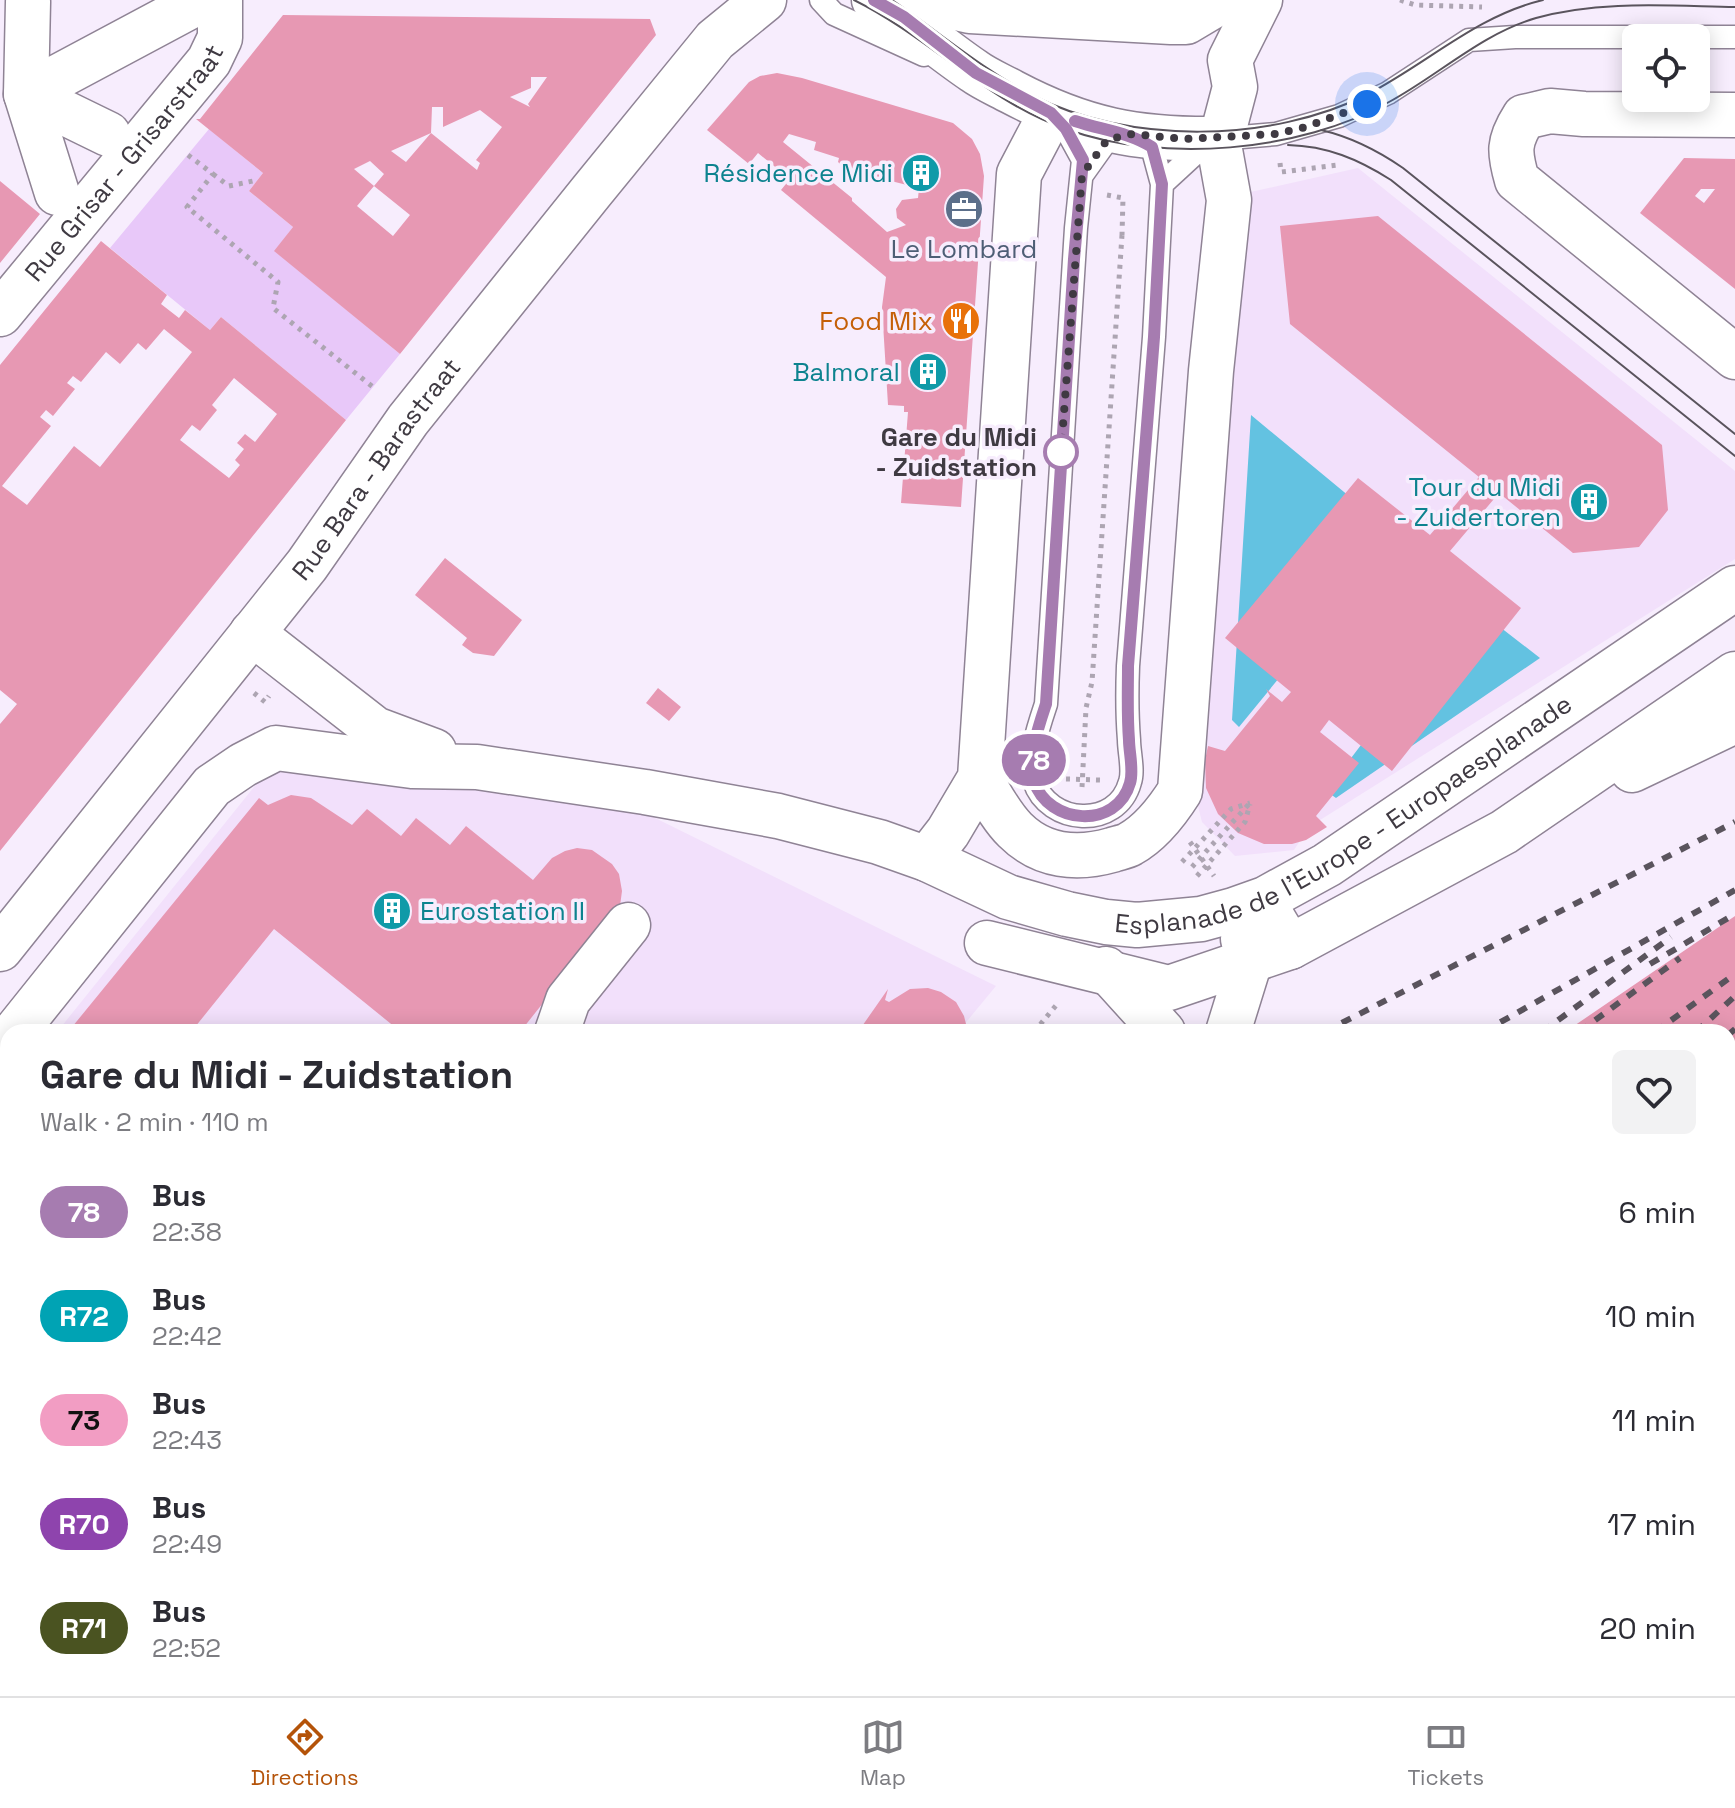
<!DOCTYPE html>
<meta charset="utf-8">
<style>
:root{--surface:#fff;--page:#f2f2f3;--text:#2b2b33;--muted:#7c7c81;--line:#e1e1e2;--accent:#b45309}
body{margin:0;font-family:"Space Grotesk",sans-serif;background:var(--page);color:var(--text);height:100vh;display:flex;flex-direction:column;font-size:30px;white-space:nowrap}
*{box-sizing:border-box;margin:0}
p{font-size:26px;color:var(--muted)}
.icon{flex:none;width:44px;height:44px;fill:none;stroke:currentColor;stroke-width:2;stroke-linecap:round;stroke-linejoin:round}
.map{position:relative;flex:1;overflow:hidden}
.panel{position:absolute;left:0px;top:1024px;width:1736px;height:672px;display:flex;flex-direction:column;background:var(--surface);border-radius:24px 24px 0 0;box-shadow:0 4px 20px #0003}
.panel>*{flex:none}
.badge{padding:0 16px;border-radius:26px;font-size:28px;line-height:52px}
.buttons{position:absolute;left:1622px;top:24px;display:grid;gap:16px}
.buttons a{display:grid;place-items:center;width:88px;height:88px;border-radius:12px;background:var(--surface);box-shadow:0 4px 20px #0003;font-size:40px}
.you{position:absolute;width:40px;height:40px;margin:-20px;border:6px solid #fff;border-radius:50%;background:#1a73e8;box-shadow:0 0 0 12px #1a73e833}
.map>.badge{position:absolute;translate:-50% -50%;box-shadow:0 0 0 4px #fff}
.round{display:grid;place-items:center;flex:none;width:84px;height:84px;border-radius:12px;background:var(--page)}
.headline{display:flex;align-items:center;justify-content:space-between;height:136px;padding:0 40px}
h1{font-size:38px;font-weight:600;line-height:60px}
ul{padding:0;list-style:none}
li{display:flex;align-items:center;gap:24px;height:104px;padding:0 40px}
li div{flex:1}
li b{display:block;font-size:30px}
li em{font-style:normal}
li .badge{min-width:88px;font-weight:700;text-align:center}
.menu{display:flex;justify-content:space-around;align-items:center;height:112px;border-top:2px solid var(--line);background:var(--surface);font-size:22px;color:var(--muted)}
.menu a{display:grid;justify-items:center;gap:4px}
.menu .selected{color:var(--accent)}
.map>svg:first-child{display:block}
.built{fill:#f2e0fb}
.green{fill:#e8c8f9}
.water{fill:#63c2e1}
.building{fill:#e798b3;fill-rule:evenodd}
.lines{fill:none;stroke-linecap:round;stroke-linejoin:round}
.lane-casing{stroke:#8f8395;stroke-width:25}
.street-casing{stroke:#8f8395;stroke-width:47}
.secondary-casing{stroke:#8f8395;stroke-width:47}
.path{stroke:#ada5b2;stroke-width:5;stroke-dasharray:4 6;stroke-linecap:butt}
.lane{stroke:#fff;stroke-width:22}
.street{stroke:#fff;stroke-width:44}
.secondary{stroke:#fff;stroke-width:44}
.tram{stroke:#5a545d;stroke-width:2}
.rail{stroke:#5a545d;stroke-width:6;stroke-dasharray:10 10;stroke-linecap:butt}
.line-casing{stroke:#fff;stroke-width:18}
.line{stroke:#a67cb0;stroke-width:12}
.walk{stroke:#3f3a42;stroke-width:8;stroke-dasharray:0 14.4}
.stop-dot{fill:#fff;stroke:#a67cb0;stroke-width:4}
.labels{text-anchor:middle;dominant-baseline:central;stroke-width:7;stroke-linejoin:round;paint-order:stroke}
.street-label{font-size:26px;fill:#3f3a42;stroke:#f7edfd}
.culture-label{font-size:26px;fill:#0d838f;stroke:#f7edfd;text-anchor:end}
.service-label{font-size:26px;fill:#4e5e75;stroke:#f7edfd}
.food-label{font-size:26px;fill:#c56008;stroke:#f7edfd;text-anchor:end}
.stop-label{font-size:26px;font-weight:bold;fill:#3f3a42;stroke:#f7edfd;text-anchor:end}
</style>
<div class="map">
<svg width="1735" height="1696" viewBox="0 0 1735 1696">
<rect width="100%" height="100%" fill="#f7edfd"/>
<path class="built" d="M1358,168L1735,471V559L1309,827L1294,850L1235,856L1202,822L1193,786L1246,193Z
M278,757L647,814L996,986L958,1032H57Z
M8,1094V1688H408L402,1696H0V1104Z"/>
<path class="green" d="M209,129L263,173L249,191L293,227L275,251L400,354L346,420L221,317L210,330L110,248Z"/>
<path class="water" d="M1251,415L1396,535L1239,727L1232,720Z
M1469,603L1540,658L1336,798L1326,791Z"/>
<path class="building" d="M283,15L650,19L656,35L400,354L274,251L293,227L249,191L263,173L196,119H200ZM531,77H547L528,104L530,107L510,97L531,88ZM432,107H443V127L480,110L502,127L476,160L480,163L477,170L431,133L406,162L391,151L431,133ZM370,161L384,174L374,186L410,215L393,236L357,206L374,186L354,169Z
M777,73L802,78L953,123L972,139L980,154L984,176L961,507L901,503L908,412H904V406L888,405L882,307L886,277L781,190L790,179L758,153L749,164L707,130L749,82L760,76ZM789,134L816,142L814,150L839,158L838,162L847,170L919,188L918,198L902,200L896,209L897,218L906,225L887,232L852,201V198L783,142Z
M1684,158L1735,159V289L1640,213ZM1701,189H1715L1704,203L1695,196Z
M0,181L40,214L0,263Z
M1378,216L1662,445L1668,510L1639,547L1573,553L1499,493L1450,551L1521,608L1392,771L1329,720L1320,732L1359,763L1316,816L1327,827L1306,840L1292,844H1264L1238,833L1218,814L1206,788L1205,760L1208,746L1225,751L1270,696L1266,689L1282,702L1291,692L1225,638L1358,478L1430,535L1479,477L1290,324L1280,226Z
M101,241L167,295L161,304L179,318L185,310L210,330L221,317L346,420L0,851V724L17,704L0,690V365ZM164,329L192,352L100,467L74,446L27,505L2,486L51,426L40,417L46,410L53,416L75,389L67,383L73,376L81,382L106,352L120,364L138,343L146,350ZM234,378L277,414L255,442L245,434L237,443L244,449L235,460L240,465L229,478L180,440L192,425L200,431L217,410L212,405Z
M445,558L522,620L494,656L473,653L462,645L467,638L415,595Z
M658,688L681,707L669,721L646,703Z
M291,795L311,798L352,825L367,809L401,836L416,818L450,845L466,826L533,880L552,858L565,851L577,848L592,850L612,864L619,874L622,891L620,906L520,1032H401L274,929L191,1032H68L259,798L268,805Z
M1735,916V1441L1728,1436V1032H1565Z
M928,988L941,992L956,1002L964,1016L968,1032H858L888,989L885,1000L889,1002L910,989Z
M8,1105V1495L0,1489V1115Z
M8,1524V1670L0,1679V1534Z
M212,1688H1704L1713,1696H205Z"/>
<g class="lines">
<defs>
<path id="lane" d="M821,0L834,14L924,55
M1056,118L1066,129L1083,160L1076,228L1046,704C1039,725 1027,759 1034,781C1048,825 1117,830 1130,782C1134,771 1129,752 1129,740C1127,715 1127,691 1128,666L1154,337L1162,184L1152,147L1132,134L1107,140L1082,175
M1162,184L1200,149L1218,139L1276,134L1339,116L1388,93L1469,40L1515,37H1735
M1728,1617L1735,1623"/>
<g id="street">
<path d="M874,0C910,21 940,48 974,71C985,79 999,85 1012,92C1084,130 1137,140 1218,139"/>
<path d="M28,2L26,94L108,134"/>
<path d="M1735,115L1584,114L1550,111L1524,117C1508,142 1509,152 1517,180L1735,357"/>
<path d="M1218,139L1224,129L1235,87L1230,60L1260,0"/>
<path d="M57,193L26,94L187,8"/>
<path id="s1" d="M0,314L209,61L220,38V0"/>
<path d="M252,633L375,729L434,751"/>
<path d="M1632,770L1735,721"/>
<path d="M980,778C991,796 1000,815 1015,830C1042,857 1077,860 1112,850C1117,848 1125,847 1130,844C1150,833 1168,810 1180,791L1211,371L1229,200L1218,139"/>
<path d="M927,859L948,832L980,778L1019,174L1051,113"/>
<path d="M1272,917L1290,947L1504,832L1735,674"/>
<path d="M987,943L1169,988L1290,947"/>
<path d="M1106,969L1163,1032"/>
<path id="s2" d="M15,1032L212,786L243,765L276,748L412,766L477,767L645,792L778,816L879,842L927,859L1008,897L1067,914L1106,922L1137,925L1201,919L1234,910L1265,899L1327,865L1735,588"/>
<path d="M557,1032L568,1000L628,925"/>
<path d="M1228,1032L1250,961L1243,939"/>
<path d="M1729,1571L1735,1577"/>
<path d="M1728,1656L1735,1661"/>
<path d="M27,1696L34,1688"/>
<path d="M172,1696L178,1688"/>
</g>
<g id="secondary">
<path d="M920,0L970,11L1171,22H1186L1223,0"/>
<path id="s3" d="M0,949L307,565L408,420L591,192L715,40L764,0"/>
</g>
</defs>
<use href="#lane" class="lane-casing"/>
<use href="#street" class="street-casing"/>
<use href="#secondary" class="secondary-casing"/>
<path class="path" d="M1400,0L1415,5L1482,7
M188,155L213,174L187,207L278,282L273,308L373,387
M1280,163L1281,172L1338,165
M213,174L229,186L253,181L257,184
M1107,195L1123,198L1122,235
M254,693L265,702L269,696
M1066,779L1100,780
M1082,787L1086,708L1092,682L1122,235L1128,236
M1190,842L1214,876
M1182,862L1231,809L1250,803
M1192,867L1249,804
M1197,876L1245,822L1250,804
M1034,1032L1058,1003
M984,1688L994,1696
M1351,1688L1361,1696
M1517,1688L1527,1696
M1664,1688V1696
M734,1694L736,1696
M650,1696L657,1688
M668,1696L675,1688
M1076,1696L1083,1688
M1094,1696L1101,1688
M1310,1696L1316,1688
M1423,1696L1430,1688"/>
<use href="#lane" class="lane"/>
<use href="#street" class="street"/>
<use href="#secondary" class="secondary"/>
<path class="tram" d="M854,0C929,37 986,101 1066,129C1162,164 1300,152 1389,102C1439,75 1481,34 1536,18C1600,0 1670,6 1735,7
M892,0C939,32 982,69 1032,95C1128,145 1272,143 1368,94C1428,63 1476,16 1543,0
M1321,130C1351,137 1377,150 1403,168L1735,434
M1288,145C1327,146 1358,159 1391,180L1735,456
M1728,1514L1735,1523
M1728,1540L1735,1549"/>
<path class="rail" d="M1650,964L1735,914
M1324,1032L1735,822
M1483,1032L1735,890
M1542,1032L1671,937
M1579,1032L1680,958
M1655,1032L1735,974
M1696,1032L1735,996
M1728,1035L1735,1029
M1728,1101L1735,1095
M1728,1133L1735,1126
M1728,1201L1735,1194
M1728,1232L1735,1226
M1728,1301L1735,1295
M1728,1332L1735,1326
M1728,1391L1735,1383
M1728,1423L1735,1415
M1728,1488L1735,1479
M1728,1522L1735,1513
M491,1696L497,1688
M522,1696L528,1688
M600,1696L606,1688
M686,1696L693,1688
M716,1696L723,1688
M802,1696L808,1688
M826,1696L832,1688
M910,1696L916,1688
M936,1696L943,1688
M1018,1696L1025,1688
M1044,1696L1051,1688
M1131,1696L1137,1688
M1157,1696L1163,1688
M1240,1696L1247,1688
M1266,1696L1273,1688
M1349,1696L1356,1688
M1379,1696L1386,1688
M1463,1696L1469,1688
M1492,1696L1498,1688
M1569,1696L1576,1688
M1594,1696L1600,1688"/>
</g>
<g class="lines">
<defs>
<path id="line" d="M874,0L904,17L976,73L1051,113L1066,129L1083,160L1074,259L1046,704C1039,725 1027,759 1034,781C1048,825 1117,830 1130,783C1134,771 1129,752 1129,740C1127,715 1128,691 1128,666L1154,337L1162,184L1152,147C1128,132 1102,130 1075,121"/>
</defs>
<use href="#line" class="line-casing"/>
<use href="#line" class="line"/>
<path class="walk" d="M1061,452L1082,175L1107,140L1132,134L1184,139L1276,134L1306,127L1367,104"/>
</g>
<defs>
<symbol id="building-disc" viewBox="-11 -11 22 22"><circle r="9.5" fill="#0f9aa8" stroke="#f7edfd"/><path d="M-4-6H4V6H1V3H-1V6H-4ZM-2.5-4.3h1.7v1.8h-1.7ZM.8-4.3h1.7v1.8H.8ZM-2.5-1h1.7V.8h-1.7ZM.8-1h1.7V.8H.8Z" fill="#fff"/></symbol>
<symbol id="office-disc" viewBox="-11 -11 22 22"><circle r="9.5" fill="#5c6f8a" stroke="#f7edfd"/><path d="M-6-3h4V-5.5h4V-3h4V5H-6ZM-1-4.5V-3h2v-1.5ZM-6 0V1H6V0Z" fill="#fff"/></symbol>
<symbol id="restaurant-disc" viewBox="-11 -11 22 22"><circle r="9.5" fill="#e8710a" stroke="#f7edfd"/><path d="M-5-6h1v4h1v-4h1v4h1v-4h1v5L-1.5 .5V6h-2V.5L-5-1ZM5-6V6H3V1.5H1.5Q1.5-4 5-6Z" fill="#fff"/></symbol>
</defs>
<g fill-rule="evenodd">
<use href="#building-disc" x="899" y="151" width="44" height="44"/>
<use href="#office-disc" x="942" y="187" width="44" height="44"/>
<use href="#restaurant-disc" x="939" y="299" width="44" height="44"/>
<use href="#building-disc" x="906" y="350" width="44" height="44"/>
<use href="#building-disc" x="1567" y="480" width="44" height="44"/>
<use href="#building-disc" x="370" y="889" width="44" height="44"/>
</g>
<circle class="stop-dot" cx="1061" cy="452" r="16"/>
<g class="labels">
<g class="street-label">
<text stroke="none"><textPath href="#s1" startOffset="196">Rue Grisar - Grisarstraat</textPath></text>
<text stroke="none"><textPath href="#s3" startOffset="610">Rue Bara - Barastraat</textPath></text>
<text stroke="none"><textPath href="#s2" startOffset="1510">Esplanade de l'Europe - Europaesplanade</textPath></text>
</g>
<g class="culture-label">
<text x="893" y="173">Résidence Midi</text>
<text x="900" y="372">Balmoral</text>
<text x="1561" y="487">Tour du Midi<tspan x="1561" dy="30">- Zuidertoren</tspan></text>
<text x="420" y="911" text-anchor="start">Eurostation II</text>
</g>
<g class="service-label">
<text x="964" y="249">Le Lombard</text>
</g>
<g class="food-label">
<text x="933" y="321">Food Mix</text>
</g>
<g class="stop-label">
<text x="1037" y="437">Gare du Midi<tspan x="1037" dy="30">- Zuidstation</tspan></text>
</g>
</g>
</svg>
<div class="buttons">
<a><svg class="icon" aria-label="locate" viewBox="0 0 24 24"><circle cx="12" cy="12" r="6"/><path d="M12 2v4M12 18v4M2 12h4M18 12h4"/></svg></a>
</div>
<div class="you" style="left:1367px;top:104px"></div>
<b class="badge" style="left:1034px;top:760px;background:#a67cb0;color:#fff">78</b>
<section class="panel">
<div class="headline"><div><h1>Gare du Midi - Zuidstation</h1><p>Walk · 2 min · 110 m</p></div><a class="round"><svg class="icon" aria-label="heart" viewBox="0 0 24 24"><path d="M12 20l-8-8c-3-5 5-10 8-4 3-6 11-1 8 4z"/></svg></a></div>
<ul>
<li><span class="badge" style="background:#a67cb0;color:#fff">78</span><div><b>Bus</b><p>22:38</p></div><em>6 min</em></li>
<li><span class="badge" style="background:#00a3b4;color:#fff">R72</span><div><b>Bus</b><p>22:42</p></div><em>10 min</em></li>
<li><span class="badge" style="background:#f29dc3;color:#111">73</span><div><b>Bus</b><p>22:43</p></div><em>11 min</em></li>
<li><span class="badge" style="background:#8e44ad;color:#fff">R70</span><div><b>Bus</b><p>22:49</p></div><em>17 min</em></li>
<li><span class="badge" style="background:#4a5321;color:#fff">R71</span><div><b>Bus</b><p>22:52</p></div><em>20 min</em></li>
</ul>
</section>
</div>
<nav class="menu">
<a class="selected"><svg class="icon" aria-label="directions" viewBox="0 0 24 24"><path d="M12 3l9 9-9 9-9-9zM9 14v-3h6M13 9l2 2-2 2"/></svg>Directions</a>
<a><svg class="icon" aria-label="map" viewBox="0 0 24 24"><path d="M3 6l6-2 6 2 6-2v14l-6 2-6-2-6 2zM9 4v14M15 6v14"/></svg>Map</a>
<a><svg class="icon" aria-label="tickets" viewBox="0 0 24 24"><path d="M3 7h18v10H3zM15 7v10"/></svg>Tickets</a>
</nav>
